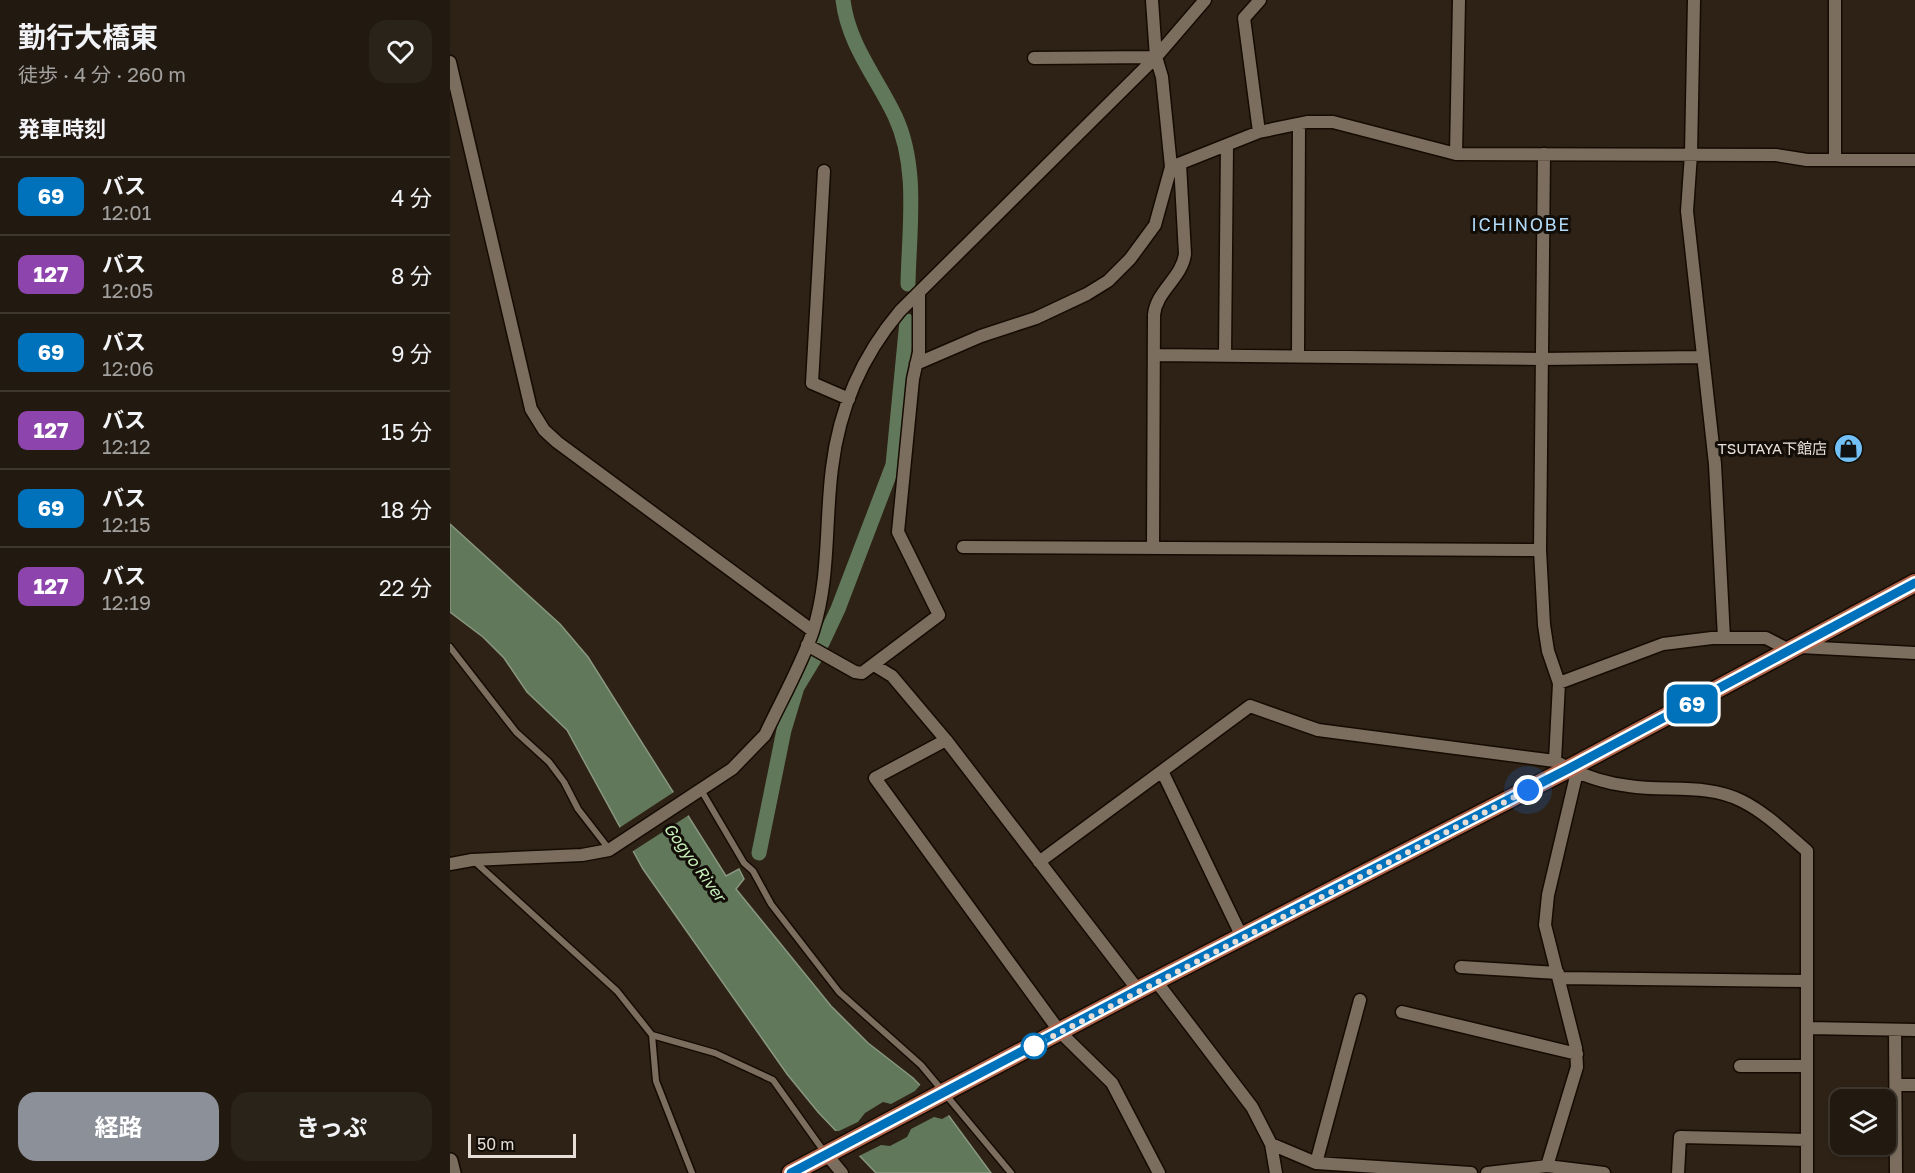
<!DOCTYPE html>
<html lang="ja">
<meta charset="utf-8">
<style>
:root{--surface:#221a10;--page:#2a2319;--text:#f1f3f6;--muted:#a2a19f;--line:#3f3830;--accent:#8c9099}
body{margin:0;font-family:"Golos Text","Noto Sans JP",sans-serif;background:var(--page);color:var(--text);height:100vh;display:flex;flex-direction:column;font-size:22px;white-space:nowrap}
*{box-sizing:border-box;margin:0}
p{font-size:20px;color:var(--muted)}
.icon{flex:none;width:33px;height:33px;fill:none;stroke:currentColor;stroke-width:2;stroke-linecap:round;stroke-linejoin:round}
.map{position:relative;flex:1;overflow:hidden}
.details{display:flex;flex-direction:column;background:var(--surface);width:450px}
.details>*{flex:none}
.badge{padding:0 12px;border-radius:9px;font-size:21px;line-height:39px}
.fabs{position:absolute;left:1380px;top:1089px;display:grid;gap:12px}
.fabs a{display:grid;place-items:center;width:66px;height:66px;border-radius:12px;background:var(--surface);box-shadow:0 2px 4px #0004,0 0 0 2px var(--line);font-size:30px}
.scale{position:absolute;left:18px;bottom:15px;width:108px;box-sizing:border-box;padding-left:6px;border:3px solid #e7dfd7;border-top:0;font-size:16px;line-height:21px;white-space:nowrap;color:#e7dfd7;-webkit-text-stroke:4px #120d07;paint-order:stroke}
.you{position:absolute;width:30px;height:30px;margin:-15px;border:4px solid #fff;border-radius:50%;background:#1a73e8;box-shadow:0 0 0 9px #1a73e833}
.map>.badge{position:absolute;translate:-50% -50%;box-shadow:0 0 0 3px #fff}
h2{padding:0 18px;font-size:22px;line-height:54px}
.round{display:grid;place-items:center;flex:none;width:63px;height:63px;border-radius:18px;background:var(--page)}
.headline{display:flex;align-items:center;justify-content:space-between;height:102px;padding:0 18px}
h1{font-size:28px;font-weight:700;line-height:45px}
.primary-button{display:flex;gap:12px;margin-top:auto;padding:12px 18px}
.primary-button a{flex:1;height:69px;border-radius:18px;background:var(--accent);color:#fff;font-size:24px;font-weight:700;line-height:69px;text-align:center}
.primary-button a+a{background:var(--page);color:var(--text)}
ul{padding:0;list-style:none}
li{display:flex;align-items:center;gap:18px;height:78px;padding:0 18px;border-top:2px solid var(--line)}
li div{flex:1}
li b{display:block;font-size:22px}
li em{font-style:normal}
li .badge{min-width:66px;font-weight:700;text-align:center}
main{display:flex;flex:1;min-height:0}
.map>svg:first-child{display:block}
.water{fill:#61785a;stroke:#899780;stroke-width:1.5}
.pier{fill:#2d2215}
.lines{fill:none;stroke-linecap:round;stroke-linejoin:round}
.canal{stroke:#61785a;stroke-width:15}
.service-casing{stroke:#150b02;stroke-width:9}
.minor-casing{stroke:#150b02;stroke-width:15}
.tertiary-casing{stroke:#150b02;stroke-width:18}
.primary-casing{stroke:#150b02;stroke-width:21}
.service{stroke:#7b6e5f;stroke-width:6}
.minor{stroke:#7b6e5f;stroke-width:12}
.tertiary{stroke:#7b6e5f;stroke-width:15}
.primary{stroke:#b16449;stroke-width:18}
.line-casing{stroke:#fff;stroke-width:14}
.line{stroke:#0072bc;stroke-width:9}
.walk{stroke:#e7dfd7;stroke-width:6;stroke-dasharray:0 10.8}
.stop-dot{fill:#fff;stroke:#0072bc;stroke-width:3}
.labels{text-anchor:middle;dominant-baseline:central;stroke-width:6;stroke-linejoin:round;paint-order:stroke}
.poi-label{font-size:15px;fill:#e7dfd7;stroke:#120d07;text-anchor:end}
.water-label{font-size:16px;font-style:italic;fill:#c6efb9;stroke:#120d07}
.quarter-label{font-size:18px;letter-spacing:1.5px;fill:#b2dbf9;stroke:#120d07}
</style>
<main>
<section class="details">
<div class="headline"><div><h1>勤行大橋東</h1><p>徒歩 · 4 分 · 260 m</p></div><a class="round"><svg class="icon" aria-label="heart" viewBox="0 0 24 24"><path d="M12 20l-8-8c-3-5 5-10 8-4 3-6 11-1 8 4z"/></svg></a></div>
<h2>発車時刻</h2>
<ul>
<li><span class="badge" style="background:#0072bc;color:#fff">69</span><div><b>バス</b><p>12:01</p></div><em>4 分</em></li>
<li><span class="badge" style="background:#8e44ad;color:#fff">127</span><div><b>バス</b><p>12:05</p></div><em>8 分</em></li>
<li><span class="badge" style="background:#0072bc;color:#fff">69</span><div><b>バス</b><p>12:06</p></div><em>9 分</em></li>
<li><span class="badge" style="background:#8e44ad;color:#fff">127</span><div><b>バス</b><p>12:12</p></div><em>15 分</em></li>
<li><span class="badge" style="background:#0072bc;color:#fff">69</span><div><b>バス</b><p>12:15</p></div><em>18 分</em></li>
<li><span class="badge" style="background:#8e44ad;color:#fff">127</span><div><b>バス</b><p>12:19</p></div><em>22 分</em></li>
</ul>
<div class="primary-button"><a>経路</a><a>きっぷ</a></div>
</section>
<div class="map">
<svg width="1465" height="1173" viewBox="0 0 1465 1173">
<rect width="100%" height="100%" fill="#2d2215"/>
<path class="water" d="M0,524L110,624L138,657L276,876L289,869L294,879L286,889L381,1006L418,1043L463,1078L496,1112L541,1173H426L368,1112L337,1074L193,869L117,730L77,692L54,658L33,637L0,612Z"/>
<path class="pier" d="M227,790L242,813L180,853L166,830Z
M472,1083L501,1114L492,1119L484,1117L461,1129L457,1137L440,1146L431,1145L407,1157L382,1131H389L408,1122L415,1113L433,1102L441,1104L465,1091Z"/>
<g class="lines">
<path class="canal" d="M393,0C398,44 427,78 445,116C469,167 459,229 458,284
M372,643L388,609L443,465L457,321
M309,853L334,730L347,687L364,659"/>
<defs>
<path id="service" d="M0,647L66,732L99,762L114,782L128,809L159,849
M251,790L294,863L303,871L321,904L389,992L471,1065L561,1173
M23,860L167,991L202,1035L206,1081L242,1173
M202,1035L265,1053L323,1080L375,1153"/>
<path id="minor" d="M1244,0L1241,154L1237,211L1265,464L1274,638
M584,58L706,57
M0,62L81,409L94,430L107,442L363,631
M809,132L794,18L810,0
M1006,154L1009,0
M1094,154L1090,550L1094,625L1098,651L1109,683L1105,761
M1385,160V0
M721,167L809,132L857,122H883L1006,154L1326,155L1357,160H1465
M374,171L362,383L399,399
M704,355L1091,359L1253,357
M775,355L777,145
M848,356L849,124
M466,364L531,336L586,318L637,294L658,281L680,259L705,225L721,167L712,77L706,57L702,0
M513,547L1090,550
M703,548L704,315C706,291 732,278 735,254L730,164
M357,645L405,672L412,673L489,615L448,532L463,379L469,352V293
M1350,647L1465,653
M424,665L442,676L496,740L688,990
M1109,683L1213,644L1262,638H1316L1341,651
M496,740L425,778L610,1032L662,1083L709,1173
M712,771L792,937
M589,862L800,706L868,730L1105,761C1128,774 1153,783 1179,786C1215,792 1257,783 1292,801C1316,813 1336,833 1357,851V1173
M0,864L22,860L132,855L159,850L282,769L315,735C331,701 351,666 363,631C380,579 375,522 382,468C389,409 412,356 450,311L706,57L755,0
M1011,967L1108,973
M1110,978L1357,981
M706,981L802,1107L821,1144L826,1173
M952,1012L1127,1054
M1358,1028L1465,1030
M1445,1030L1446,1173
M1290,1066H1357
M1446,1085H1465
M821,1144L866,1163L1021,1173
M377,1155L392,1173
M866,1163L910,1000
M1097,1166L1127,1067L1126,1048L1095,925L1098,895L1127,772
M1037,1173L1097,1166L1154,1173
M1228,1173L1230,1137L1357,1140"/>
<path id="tertiary" d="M0,1161L3,1173"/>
<path id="primary" d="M341,1173L688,990L1118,769L1465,583"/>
</defs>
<use href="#service" class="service-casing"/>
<use href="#minor" class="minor-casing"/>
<use href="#tertiary" class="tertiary-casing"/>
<use href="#primary" class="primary-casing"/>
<use href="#service" class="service"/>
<use href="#minor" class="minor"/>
<use href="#tertiary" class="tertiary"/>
<use href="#primary" class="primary"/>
</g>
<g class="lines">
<defs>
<path id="line" d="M341,1173L688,990L1118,769L1465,583"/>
</defs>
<use href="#line" class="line-casing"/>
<use href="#line" class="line"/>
<path class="walk" d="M584,1046L1078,790"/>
</g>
<defs>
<symbol id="shop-disc" viewBox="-11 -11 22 22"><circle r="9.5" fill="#73c0f6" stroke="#120d07"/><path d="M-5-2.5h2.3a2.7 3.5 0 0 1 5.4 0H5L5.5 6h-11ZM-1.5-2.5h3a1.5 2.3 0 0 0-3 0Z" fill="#111"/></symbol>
</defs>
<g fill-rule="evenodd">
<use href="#shop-disc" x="1382" y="432" width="33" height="33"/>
</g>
<circle class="stop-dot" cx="584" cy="1046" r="12"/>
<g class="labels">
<g class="poi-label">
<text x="1377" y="448">TSUTAYA下館店</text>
</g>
<g class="water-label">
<text transform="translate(245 862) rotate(54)">Gogyo River</text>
</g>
<g class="quarter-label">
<text x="1071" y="224">ICHINOBE</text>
</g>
</g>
</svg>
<div class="fabs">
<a><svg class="icon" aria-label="layers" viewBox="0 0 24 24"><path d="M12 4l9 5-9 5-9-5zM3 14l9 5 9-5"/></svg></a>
</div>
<div class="scale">50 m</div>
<div class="you" style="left:1078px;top:790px"></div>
<b class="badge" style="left:1242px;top:704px;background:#0072bc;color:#fff">69</b>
</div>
</main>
